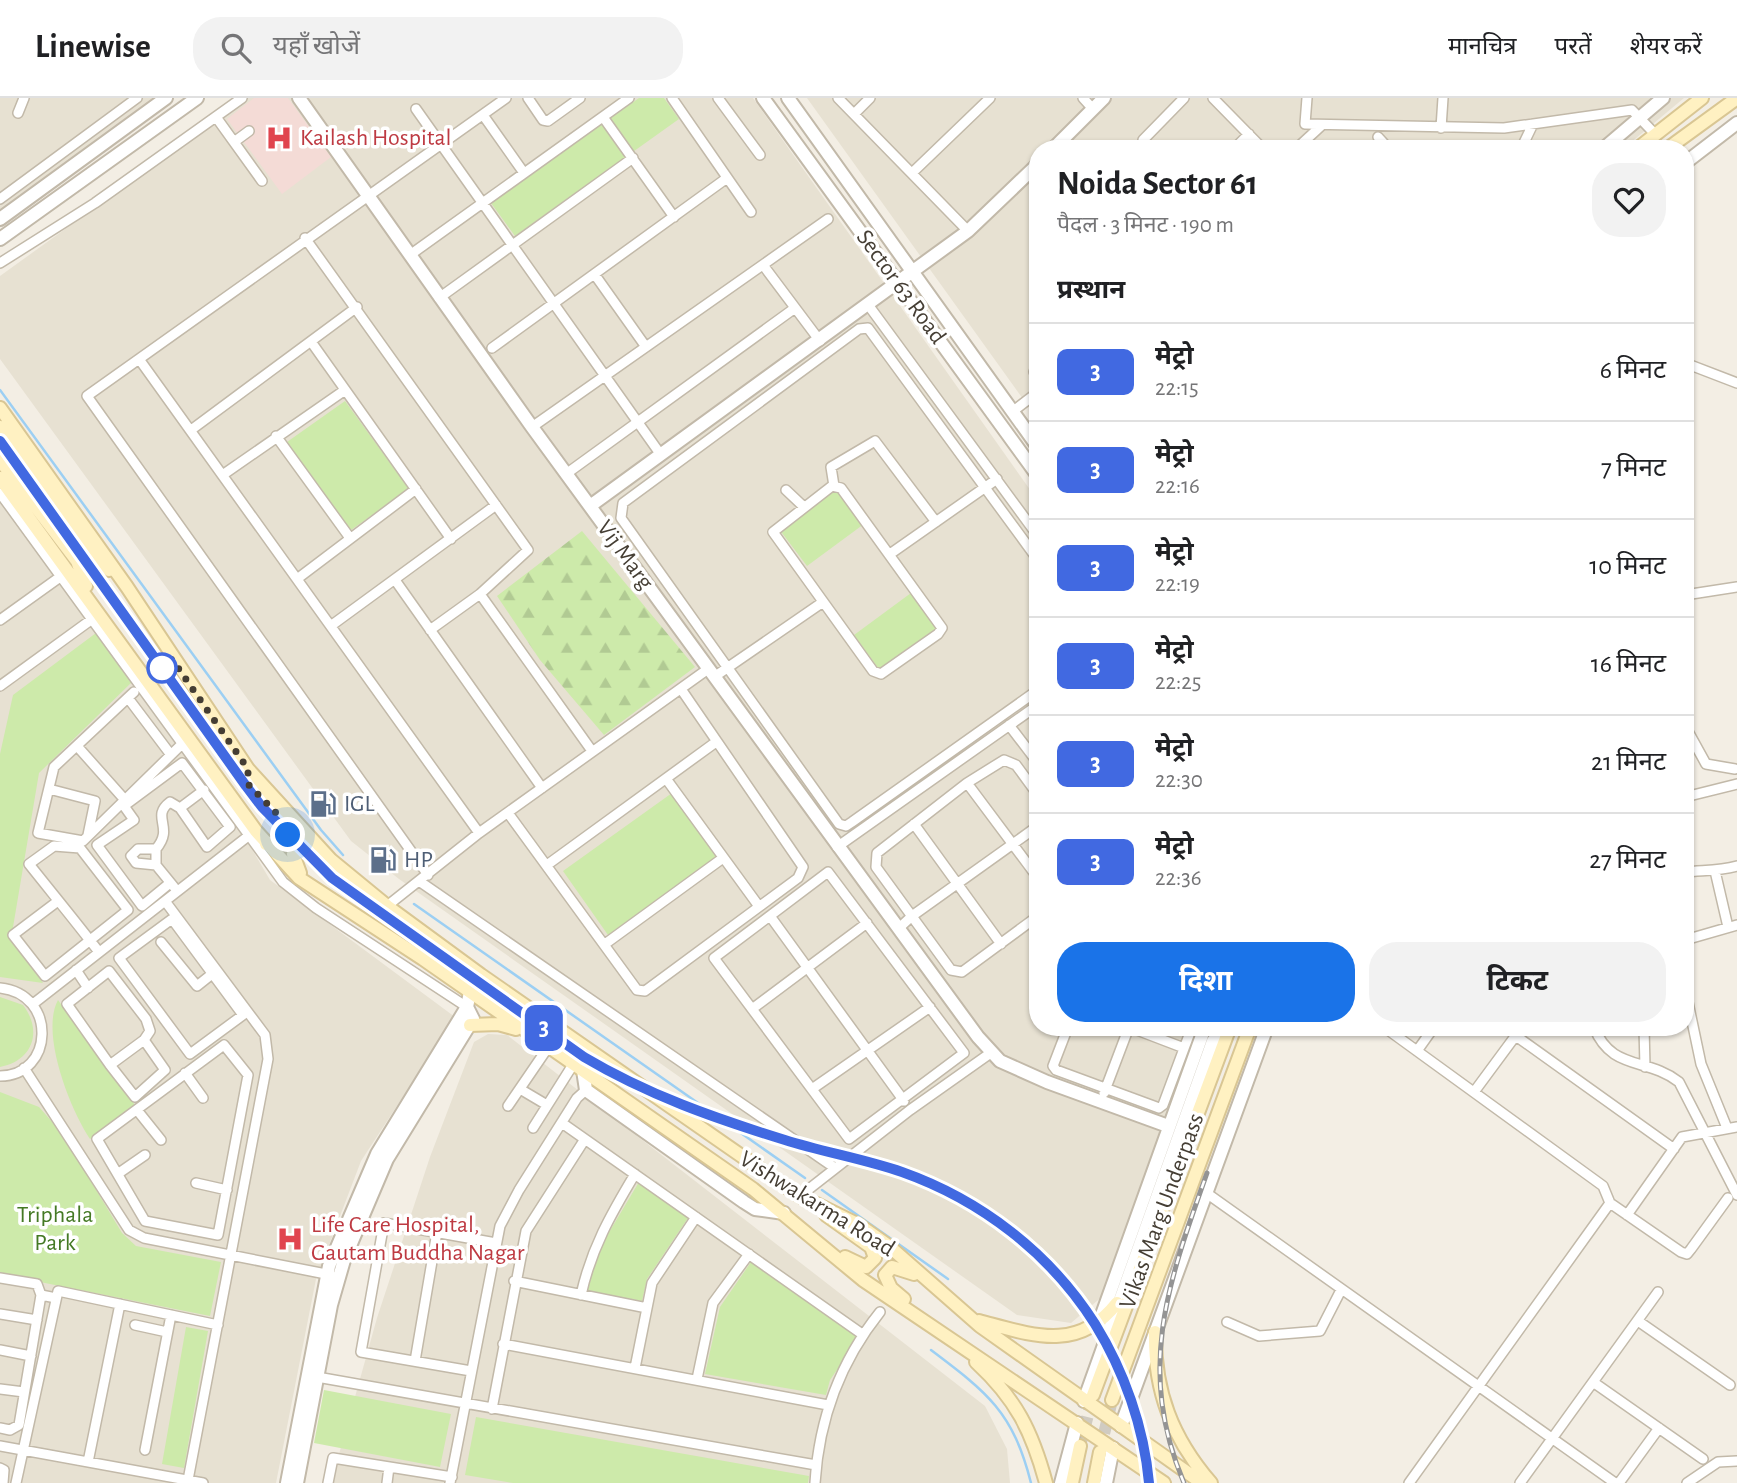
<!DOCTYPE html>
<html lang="hi">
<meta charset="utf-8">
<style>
:root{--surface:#fff;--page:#f2f2f2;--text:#202124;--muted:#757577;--line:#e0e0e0;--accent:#1a73e8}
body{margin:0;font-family:"Alegreya Sans","Noto Sans Devanagari",sans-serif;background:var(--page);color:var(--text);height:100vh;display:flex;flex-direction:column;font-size:26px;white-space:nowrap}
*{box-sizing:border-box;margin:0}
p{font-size:23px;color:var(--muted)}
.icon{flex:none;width:38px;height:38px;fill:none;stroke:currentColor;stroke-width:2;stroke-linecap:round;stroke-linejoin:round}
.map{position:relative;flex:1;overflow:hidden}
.panel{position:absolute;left:1029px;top:42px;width:665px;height:896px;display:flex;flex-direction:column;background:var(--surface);border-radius:28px;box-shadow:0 2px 5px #0004}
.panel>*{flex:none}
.badge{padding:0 14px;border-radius:10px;font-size:24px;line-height:46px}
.you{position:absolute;width:35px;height:35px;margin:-18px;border:5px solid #fff;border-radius:50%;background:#1a73e8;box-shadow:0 0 0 10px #1a73e833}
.map>.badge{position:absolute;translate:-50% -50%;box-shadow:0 0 0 4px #fff}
h2{padding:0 28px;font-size:26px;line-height:63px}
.round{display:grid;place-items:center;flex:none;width:74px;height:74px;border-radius:28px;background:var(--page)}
.headline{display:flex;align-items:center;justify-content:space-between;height:119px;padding:0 28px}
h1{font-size:33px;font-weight:700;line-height:52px}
.cta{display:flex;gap:14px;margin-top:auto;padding:14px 28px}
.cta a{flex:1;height:80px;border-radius:28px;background:var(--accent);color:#fff;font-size:28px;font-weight:700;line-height:80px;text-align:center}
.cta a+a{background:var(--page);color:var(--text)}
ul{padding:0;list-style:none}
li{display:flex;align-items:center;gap:21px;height:98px;padding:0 28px;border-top:2px solid var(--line)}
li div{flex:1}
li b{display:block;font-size:26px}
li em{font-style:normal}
li .badge{min-width:77px;font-weight:700;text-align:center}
header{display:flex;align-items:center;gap:42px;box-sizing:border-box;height:98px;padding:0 35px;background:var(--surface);border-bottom:2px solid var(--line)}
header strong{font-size:33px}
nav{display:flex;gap:38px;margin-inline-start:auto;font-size:24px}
.search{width:490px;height:63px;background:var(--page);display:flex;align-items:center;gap:18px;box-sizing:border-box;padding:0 24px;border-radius:28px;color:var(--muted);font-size:26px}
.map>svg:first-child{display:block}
.residential{fill:#e7e1d2}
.medical{fill:#f4dbd6}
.forest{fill:url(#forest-firs)}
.park{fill:#cdeaaa}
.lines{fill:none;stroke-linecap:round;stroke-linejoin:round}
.stream{stroke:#9ccff3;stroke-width:2.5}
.secondary-tunnel{stroke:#d0cbc1;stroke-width:12;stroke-dasharray:12 6;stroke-linecap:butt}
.minor-casing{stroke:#c2b9a9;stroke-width:12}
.tertiary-casing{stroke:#c2b9a9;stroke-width:16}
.secondary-casing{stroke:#d9c693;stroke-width:16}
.minor{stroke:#fff;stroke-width:9}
.tertiary{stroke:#fff;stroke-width:12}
.secondary{stroke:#fff1c2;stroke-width:12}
.rail-casing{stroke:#949494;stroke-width:5}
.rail{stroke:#fff;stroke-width:2.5;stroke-dasharray:8;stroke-linecap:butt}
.line-casing{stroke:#fff;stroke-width:16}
.line{stroke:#4169e1;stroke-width:10}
.walk{stroke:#453e34;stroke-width:7;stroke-dasharray:0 12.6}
.stop-dot{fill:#fff;stroke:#4169e1;stroke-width:3.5}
.labels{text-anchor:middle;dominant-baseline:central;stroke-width:7;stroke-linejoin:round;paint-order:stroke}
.health-label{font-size:24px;fill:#be3a42;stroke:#fff;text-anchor:start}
.street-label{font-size:24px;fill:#453e34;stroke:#fff}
.service-label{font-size:24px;fill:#4e5e75;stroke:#fff;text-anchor:start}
.park-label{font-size:24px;fill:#447924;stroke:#fff}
</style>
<header>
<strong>Linewise</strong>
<div class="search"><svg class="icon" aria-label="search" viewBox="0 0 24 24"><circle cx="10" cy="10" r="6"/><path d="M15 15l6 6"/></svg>यहाँ खोजें</div>
<nav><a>मानचित्र</a><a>परतें</a><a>शेयर करें</a></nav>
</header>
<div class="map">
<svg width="1737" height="1385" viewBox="0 0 1737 1385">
<defs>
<pattern id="forest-firs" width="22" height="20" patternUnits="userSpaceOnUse" patternTransform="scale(1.75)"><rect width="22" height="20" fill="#cdeaaa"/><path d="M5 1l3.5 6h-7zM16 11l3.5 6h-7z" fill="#b1ca93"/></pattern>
</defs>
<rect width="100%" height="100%" fill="#f3eee4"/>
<path class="residential" d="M0,0H154L0,114Z
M247,0H753L1038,403V929H1221L1130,1175L1071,1225L1017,1217L399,781L351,743L0,261V178Z
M807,0H1684L1623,51H1038V322Z
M0,382L195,654L270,782L455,919L361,1063L316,1181L276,1385H0Z
M488,936L507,937L985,1308L1007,1351L1010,1385H331L377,1220L430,1059L474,944Z"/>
<path class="medical" d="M254,0H288L331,59L282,96L227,21Z"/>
<path class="forest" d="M582,433L695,569L604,637L540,562L497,498Z"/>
<path class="park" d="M639,0H664L679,21L515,138L491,105Z
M345,303L409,391L351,432L287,344Z
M837,389L864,426L807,468L779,431Z
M911,495L939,532L881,574L854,537Z
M96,535L132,584L39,675L11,841L43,885L0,879V656L13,597Z
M672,695L717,759L608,837L563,773Z
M0,899L23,907C43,933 33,963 0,969Z
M58,902L135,1007L90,1041C70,1011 40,935 58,902Z
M0,994L39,1009L62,1035L122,1135L136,1148L221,1164L210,1218L0,1176Z
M639,1084L688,1120L647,1181L642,1203L586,1193L602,1146Z
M751,1164L859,1240L830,1282L826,1297L705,1276L720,1209Z
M186,1229L208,1233L184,1370L162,1366Z
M324,1292L451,1316L440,1369L314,1345Z
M476,1319L809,1378L808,1385H513L465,1377Z"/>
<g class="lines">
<path class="stream" d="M0,292L321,732L343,757
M414,806L805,1080
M822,1092L948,1181
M931,1252C988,1295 1013,1314 1031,1385"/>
<path class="secondary-tunnel" d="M1080,1348L1093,1297
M1100,1353L1112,1302"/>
<defs>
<path id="minor" d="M528,0L543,22L548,23L580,0
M672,0L751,114
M718,0L760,57
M838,0L968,133
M1083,0L1093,11
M1213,0L1263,51
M1307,0L1305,26L1504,30L1632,12L1655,36
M416,11L661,357
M18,15L24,0
M854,16L870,0
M483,17L524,75
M216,19L262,83
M603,19L674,119
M1441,30L1443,0
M1378,39L1389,51
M234,44L249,33
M1144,51L1143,42L1184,0
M1234,51L1249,36
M1296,51L1322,27
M1521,51L1533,26
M912,75L990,0
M0,101L137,0
M305,140L528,452L480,496L430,532
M410,157L629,0
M0,165L95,105L242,0
M763,167L820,243
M595,177L646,249
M439,200L633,60
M869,208L1038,438
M312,245L451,441
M492,250L727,80
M139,261L479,735
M1038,265L1034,274L1038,279
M1685,265L1737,285
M1012,314L1038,294
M532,329L828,121
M191,332L357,209
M276,338L350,440
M224,376L345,292
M566,376L795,210
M832,388L841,390L942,530L938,536L881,576L873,573L773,434Z
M834,388L831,369L875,343L936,424
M786,392L804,409
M0,395L283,784L316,810L467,909
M890,456L997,381
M1038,462L868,230L859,231L623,405L621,420L839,726L846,728L852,724L1038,592
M297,481L416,391
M395,482L542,690
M480,496L592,653
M1685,497L1737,489
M0,522L60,479
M332,527L496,407
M714,579L823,504
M0,588L95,519
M134,594L54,669L38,735L83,743L181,647
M128,600L171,657
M1009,627L1038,665
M1685,628L1706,666L1735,671
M77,648L125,702
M667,682L758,807
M967,685L1038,780
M49,691L95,703L88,737
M1038,697L1016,667L1004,662L967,685L877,755L876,769L951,872L962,874L1038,818
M1685,699L1737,686
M508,715L637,892L645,893L798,780L803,769L681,591
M914,726L1001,846
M837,749L1038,607
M156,751H138L131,758L136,765L156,767L174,789
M156,767V751C175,729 150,719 170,704L180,710L204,692
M547,767L716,644
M1715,773L1728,829
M828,774L964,955L849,1041L714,860Z
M1685,774C1704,772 1719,773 1737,768
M428,777L87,298L506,0
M419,783L835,1070
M170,785L142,808L97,747L134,722L124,708L182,665L230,729L207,749L180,710
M58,803L13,837L45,878L128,812L80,750L54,748L29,766C52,795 76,824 99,854
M165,803L265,937L268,961L188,1382
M387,808L479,735L708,571
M770,818L904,1003
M172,821L243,917L190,956L119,860Z
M898,831L912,818L1038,728
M1685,842L1737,827
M161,844L197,888L212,876
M605,846L723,760
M76,872L88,890
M109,873L146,921L150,933L144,942L110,967L67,906Z
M0,890C58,896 54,978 0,978
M1685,890L1701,966L1727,1030
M33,906L247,739
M752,911L867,825
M1068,929L1053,968L1056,972L1159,1010L1163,1007L1192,929
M1129,929L1184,950
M1384,929L1603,1088L1610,1105L1681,1154L1687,1156L1691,1151L1728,1100
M1594,929C1611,973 1647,959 1679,984L1737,1097
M1644,929L1645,969
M1516,938L1674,1051
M224,947L248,977L218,1137L145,1123L97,1041Z
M1417,953L1434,929
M110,967L135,999L165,972L144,942
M24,970L129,1132L144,1140L331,1177
M185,975L203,1000
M520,991L547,1007
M812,991L930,909
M1474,994L1522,929
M1104,995L1129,929
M508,1008L549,948
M137,1012L161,1042
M562,1025L862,1236
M533,1030L574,965
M119,1075L145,1057
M196,1085L227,1092
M1205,1094L1615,1385
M800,1098L910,1012L992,954
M1627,1117L1682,1039L1737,1029
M0,1180L37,1186L41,1197L56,1200
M514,1183L647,1210
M581,1197C591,1151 611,1116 635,1076
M0,1216L37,1222
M1638,1223L1730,1287
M1227,1224L1259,1238L1320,1233L1341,1192
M135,1227L167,1234
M503,1246L828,1307
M0,1252L31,1258
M415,1263L437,1134
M635,1270L652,1185L696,1119
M471,1273L361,1254L384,1125L496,1145
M317,1279L816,1367
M697,1281L713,1205L749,1156
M1593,1284L1703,1361
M0,1291L24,1294
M492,1311L526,1133L585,1041
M0,1330L10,1332L19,1327L41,1197
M0,1348L203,1385
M145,1352L171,1217
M88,1364L120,1206
M0,1370L4,1372L3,1385
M16,1385L58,1193L218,1227
M328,1385L333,1360L452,1379
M387,1385L389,1369
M450,1385L500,1128L519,1092L577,1000L586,992
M815,1385C819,1321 840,1264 880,1214
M1409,1385L1610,1105
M1520,1385L1658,1194
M1619,1385L1659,1330
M1687,1385L1718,1364L1737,1363"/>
<path id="tertiary" d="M299,0L532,329L978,939L1000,963L1047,984L1168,1028
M763,0L1038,378
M788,0L1038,349
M1053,51L1104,0
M1603,51L1663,0
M1685,65L1737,25
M0,121L166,0
M0,141L197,0
M590,408L968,133L1038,66
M583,972L586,992L744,1104L755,1111L784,1115
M1099,1225L1205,929
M1084,1303L1213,943L1226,929
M1121,1328L1267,929
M287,1385L329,1168L377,1056L467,909L470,894
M297,1385L331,1207L344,1162L387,1061L473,921L467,909
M1061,1385L1077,1325
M1106,1385L1113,1350"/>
<path id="secondary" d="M1637,51L1702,0
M1667,51L1737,0
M0,310L127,489L248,671L331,762L387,808L481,877L766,1075L800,1098L859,1127L890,1149L980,1228L1202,1385
M0,329L90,455L109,472
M0,362L77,463L86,488
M0,380L256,733L299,780L423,861L753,1091L863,1182L1164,1385
M248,671V686L284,723L289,732L281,742L266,746
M300,775L293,756L301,750L328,770
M470,927L498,926L516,931
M826,1117L871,1149L875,1160L866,1169L845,1159
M904,1201L891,1190L885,1177L892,1169L914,1176
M979,1223C1032,1237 1078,1255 1117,1205
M1155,1234C1154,1293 1172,1340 1211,1385
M976,1264C1016,1301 1032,1333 1046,1385
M1093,1297L1230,929
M1112,1302L1250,929
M1072,1385L1080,1348
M1094,1385L1100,1354"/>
</defs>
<use href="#minor" class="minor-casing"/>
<use href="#tertiary" class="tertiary-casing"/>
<use href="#secondary" class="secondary-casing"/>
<use href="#minor" class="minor"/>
<use href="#tertiary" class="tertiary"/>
<use href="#secondary" class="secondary"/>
<defs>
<path id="rail" d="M0,343L262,709L332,780L584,959C649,997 718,1023 790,1043C834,1056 880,1064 922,1082C1046,1133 1137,1250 1149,1385
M1184,1385C1136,1271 1168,1185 1207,1075"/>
</defs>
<use href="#rail" class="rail-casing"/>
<use href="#rail" class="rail"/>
</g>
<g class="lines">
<defs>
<path id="line" d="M0,343L246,688L262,709L332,780L584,959C648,997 714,1020 785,1042C823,1054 864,1061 902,1074C981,1102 1050,1155 1095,1226C1124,1273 1144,1329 1149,1385"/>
</defs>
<use href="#line" class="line-casing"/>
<use href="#line" class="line"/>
<path class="walk" d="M162,570L172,561L248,671V686L284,723L288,737"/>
</g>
<defs>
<symbol id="hospital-bare" viewBox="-9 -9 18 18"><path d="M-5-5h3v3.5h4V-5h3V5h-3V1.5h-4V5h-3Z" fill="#e0444e" stroke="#fff" stroke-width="2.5" paint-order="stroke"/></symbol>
<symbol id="fuel-bare" viewBox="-9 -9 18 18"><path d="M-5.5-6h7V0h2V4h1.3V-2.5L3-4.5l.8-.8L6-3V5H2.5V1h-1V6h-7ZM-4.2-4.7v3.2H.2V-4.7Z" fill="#5c6f8a" stroke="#fff" stroke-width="2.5" paint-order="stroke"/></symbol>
</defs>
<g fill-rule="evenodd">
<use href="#hospital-bare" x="260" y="21" width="38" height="38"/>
<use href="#fuel-bare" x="304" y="687" width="38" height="38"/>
<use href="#fuel-bare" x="364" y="743" width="38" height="38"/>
<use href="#hospital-bare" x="271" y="1122" width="38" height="38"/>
</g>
<circle class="stop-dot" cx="162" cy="570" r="14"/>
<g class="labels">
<g class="health-label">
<text x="300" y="40">Kailash Hospital</text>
<text x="311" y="1127">Life Care Hospital,<tspan x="311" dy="28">Gautam Buddha Nagar</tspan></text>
</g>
<g class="street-label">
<text transform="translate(901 189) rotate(54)">Sector 63 Road</text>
<text transform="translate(625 457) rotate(54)">Vij Marg</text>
<text transform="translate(817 1106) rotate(32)">Vishwakarma Road</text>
<text transform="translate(1162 1113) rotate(-70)">Vikas Marg Underpass</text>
</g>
<g class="service-label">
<text x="344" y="706">IGL</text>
<text x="404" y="762">HP</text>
</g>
<g class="park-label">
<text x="55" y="1117">Triphala<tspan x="55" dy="28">Park</tspan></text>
</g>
</g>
</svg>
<div class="you" style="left:288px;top:737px"></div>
<b class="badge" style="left:544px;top:930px;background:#4169e1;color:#fff">3</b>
<section class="panel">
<div class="headline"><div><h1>Noida Sector 61</h1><p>पैदल · 3 मिनट · 190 m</p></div><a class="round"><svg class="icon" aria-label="heart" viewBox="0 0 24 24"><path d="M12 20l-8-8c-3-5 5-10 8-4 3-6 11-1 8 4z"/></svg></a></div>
<h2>प्रस्थान</h2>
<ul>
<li><span class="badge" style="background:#4169e1;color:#fff">3</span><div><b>मेट्रो</b><p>22:15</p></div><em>6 मिनट</em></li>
<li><span class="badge" style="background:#4169e1;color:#fff">3</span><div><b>मेट्रो</b><p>22:16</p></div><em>7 मिनट</em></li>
<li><span class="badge" style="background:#4169e1;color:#fff">3</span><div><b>मेट्रो</b><p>22:19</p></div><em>10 मिनट</em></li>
<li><span class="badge" style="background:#4169e1;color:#fff">3</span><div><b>मेट्रो</b><p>22:25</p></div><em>16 मिनट</em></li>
<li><span class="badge" style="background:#4169e1;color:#fff">3</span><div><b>मेट्रो</b><p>22:30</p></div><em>21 मिनट</em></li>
<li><span class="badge" style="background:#4169e1;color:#fff">3</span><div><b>मेट्रो</b><p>22:36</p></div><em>27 मिनट</em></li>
</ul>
<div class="cta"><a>दिशा</a><a>टिकट</a></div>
</section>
</div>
